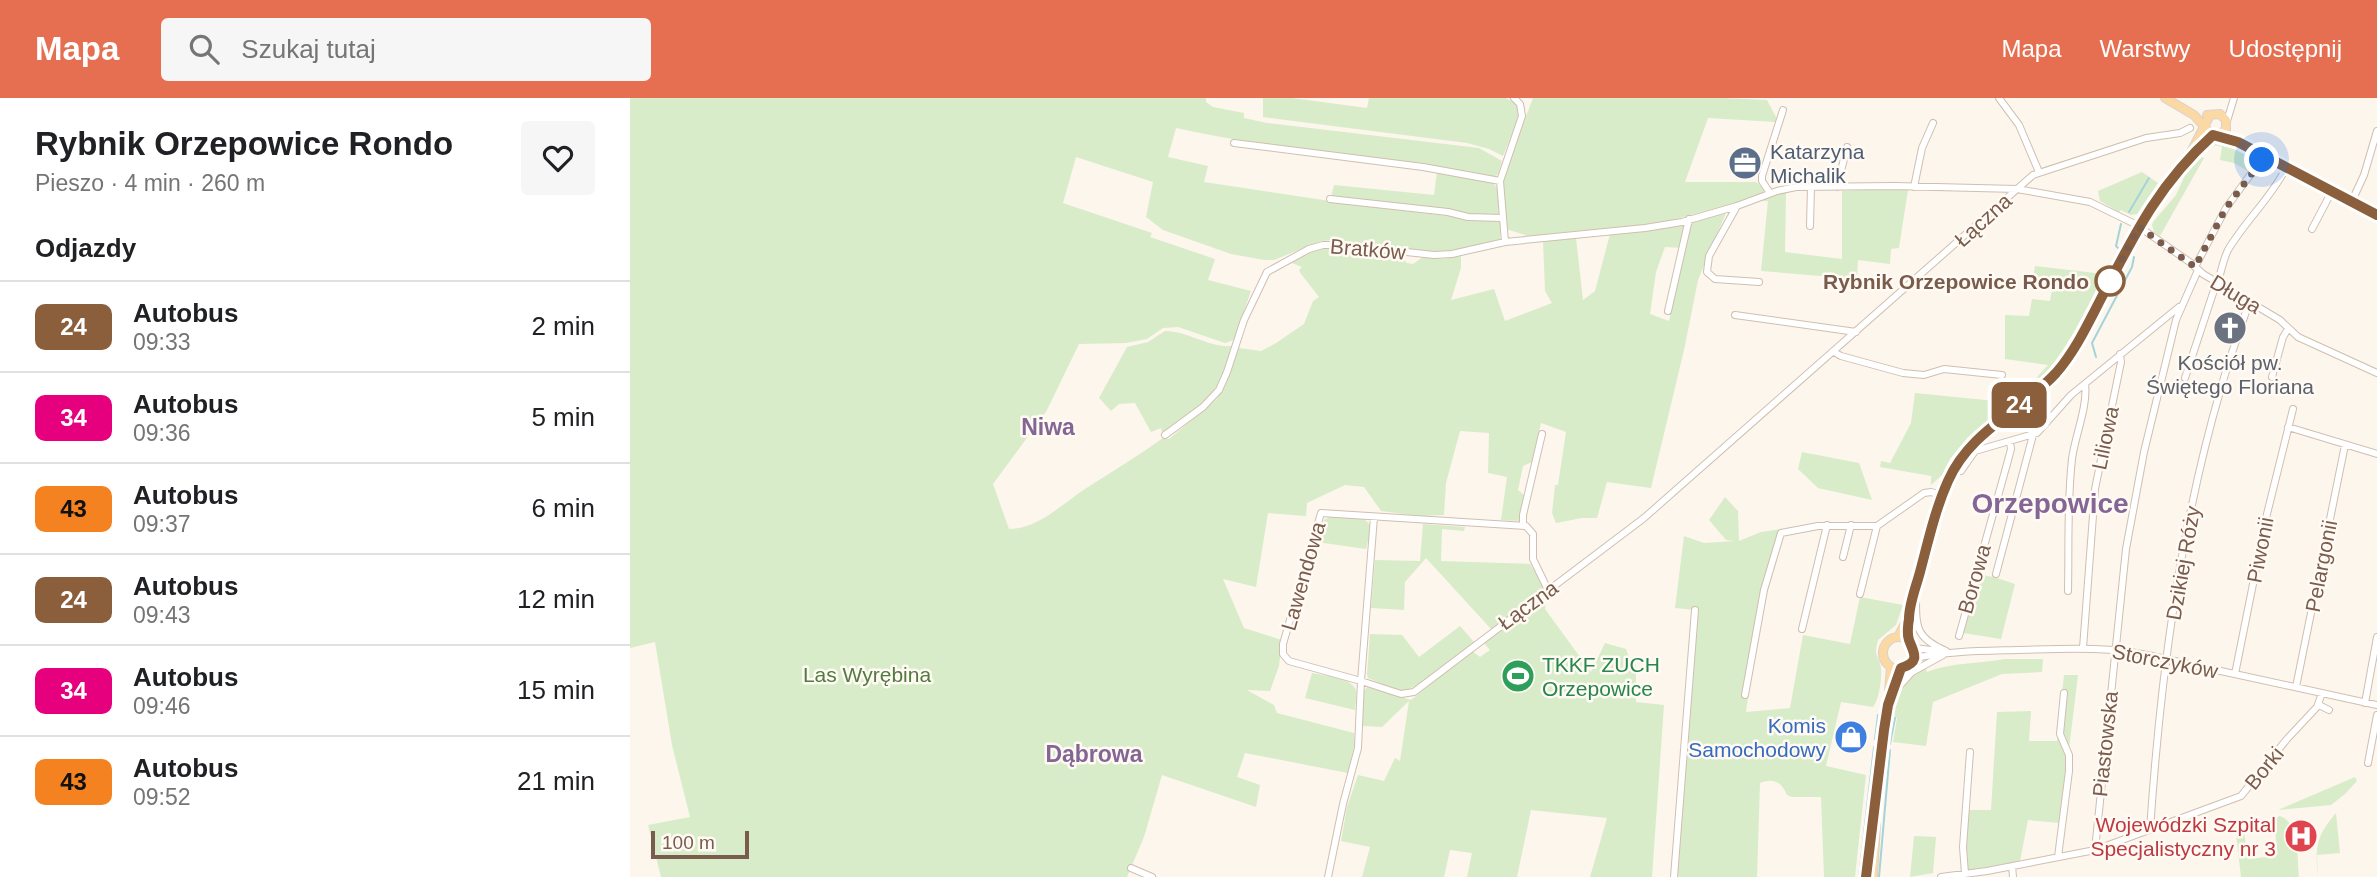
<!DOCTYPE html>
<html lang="pl">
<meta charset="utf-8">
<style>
:root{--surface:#fff;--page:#f6f6f6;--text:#202124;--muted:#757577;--line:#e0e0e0;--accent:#e76f51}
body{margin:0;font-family:Helvetica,sans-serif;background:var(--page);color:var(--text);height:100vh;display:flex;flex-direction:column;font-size:26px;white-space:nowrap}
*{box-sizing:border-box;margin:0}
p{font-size:23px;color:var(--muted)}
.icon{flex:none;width:38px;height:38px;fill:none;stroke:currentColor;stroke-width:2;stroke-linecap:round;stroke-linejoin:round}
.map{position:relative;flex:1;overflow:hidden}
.details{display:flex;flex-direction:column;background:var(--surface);width:630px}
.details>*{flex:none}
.badge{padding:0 14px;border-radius:10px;font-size:24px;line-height:46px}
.scale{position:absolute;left:21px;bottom:18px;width:98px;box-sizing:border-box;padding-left:7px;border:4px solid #7a5c4d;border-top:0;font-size:19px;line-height:24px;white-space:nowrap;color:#7a5c4d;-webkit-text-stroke:5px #fffaf3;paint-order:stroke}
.you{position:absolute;width:35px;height:35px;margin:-18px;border:5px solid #fff;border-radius:50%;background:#1a73e8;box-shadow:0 0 0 10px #1a73e833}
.map>.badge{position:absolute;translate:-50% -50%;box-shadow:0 0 0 4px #fff}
h2{padding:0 35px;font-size:26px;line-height:63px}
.round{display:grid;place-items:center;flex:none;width:74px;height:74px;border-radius:7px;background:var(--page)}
.summary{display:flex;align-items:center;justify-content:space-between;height:119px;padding:0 35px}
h1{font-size:33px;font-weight:800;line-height:52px}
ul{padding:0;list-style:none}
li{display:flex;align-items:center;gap:21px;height:91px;padding:0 35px;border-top:2px solid var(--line)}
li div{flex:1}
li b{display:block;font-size:26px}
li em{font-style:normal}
li .badge{min-width:77px;font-weight:700;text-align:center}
header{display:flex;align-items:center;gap:42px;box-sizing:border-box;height:98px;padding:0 35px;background:var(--accent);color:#fff}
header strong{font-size:33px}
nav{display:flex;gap:38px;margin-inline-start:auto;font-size:24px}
.search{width:490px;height:63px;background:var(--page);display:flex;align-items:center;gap:18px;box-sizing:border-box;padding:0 24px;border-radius:7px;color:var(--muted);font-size:26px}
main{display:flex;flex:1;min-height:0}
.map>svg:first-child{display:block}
.green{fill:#d8ecc9}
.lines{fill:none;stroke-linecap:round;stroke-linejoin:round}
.stream{stroke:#a5d3da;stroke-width:2}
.minor-casing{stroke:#d1beb0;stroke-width:8}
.major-casing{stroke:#dad1cd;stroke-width:10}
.minor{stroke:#fff;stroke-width:6}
.major{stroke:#fbd9a5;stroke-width:8}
.line-casing{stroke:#fff;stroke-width:16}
.line{stroke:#8b5e3c;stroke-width:10}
.walk{stroke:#7a5c4d;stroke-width:7;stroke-dasharray:0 12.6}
.stop-dot{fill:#fff;stroke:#8b5e3c;stroke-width:3.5}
.labels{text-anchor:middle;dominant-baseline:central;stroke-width:5;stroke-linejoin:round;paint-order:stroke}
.service-label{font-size:21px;fill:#4e5e75;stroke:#fffaf3;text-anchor:start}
.street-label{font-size:21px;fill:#7a5c4d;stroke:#fffaf3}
.stop-label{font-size:21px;font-weight:bold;fill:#7a5c4d;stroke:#fffaf3;text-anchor:end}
.worship-label{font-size:21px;fill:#5b616d;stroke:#fffaf3}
.leisure-label{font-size:21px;fill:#27864d;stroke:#fffaf3;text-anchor:start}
.park-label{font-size:21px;fill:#537a41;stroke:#fffaf3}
.shop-label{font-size:21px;fill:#366cbe;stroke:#fffaf3;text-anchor:end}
.health-label{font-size:21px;fill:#be3a42;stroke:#fffaf3;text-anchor:end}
.neighbourhood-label{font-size:23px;font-weight:bold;fill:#846695;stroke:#fffaf3}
.district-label{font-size:28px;font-weight:bold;fill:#846695;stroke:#fffaf3}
</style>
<header>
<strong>Mapa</strong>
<div class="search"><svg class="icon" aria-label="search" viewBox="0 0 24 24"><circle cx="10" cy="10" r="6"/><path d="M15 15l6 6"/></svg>Szukaj tutaj</div>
<nav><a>Mapa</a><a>Warstwy</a><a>Udostępnij</a></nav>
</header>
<main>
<section class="details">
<div class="summary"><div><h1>Rybnik Orzepowice Rondo</h1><p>Pieszo · 4 min · 260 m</p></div><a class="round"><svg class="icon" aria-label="heart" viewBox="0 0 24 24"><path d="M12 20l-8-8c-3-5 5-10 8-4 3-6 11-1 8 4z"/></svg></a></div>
<h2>Odjazdy</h2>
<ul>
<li><span class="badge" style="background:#8b5e3c;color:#fff">24</span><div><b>Autobus</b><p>09:33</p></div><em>2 min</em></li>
<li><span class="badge" style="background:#e6007e;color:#fff">34</span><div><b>Autobus</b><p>09:36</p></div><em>5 min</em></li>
<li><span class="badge" style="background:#f58220;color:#111">43</span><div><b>Autobus</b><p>09:37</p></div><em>6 min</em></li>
<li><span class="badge" style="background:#8b5e3c;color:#fff">24</span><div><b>Autobus</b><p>09:43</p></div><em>12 min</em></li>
<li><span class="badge" style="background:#e6007e;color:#fff">34</span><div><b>Autobus</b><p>09:46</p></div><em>15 min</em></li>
<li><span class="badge" style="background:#f58220;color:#111">43</span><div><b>Autobus</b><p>09:52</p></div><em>21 min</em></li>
</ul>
</section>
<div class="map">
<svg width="1747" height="779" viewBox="0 0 1747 779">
<rect width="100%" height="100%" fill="#fdf6ec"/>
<path class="green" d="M0,0H576V4L583,9L614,15V20L637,25L849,50L872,63L868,76L863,80C758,56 651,54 546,30L538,59L578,68L574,84L740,109L870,124V141L809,157L706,142L691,143L644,162H634L601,156L533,132L516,119L523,84L446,59L433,105L522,135L520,139L585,161L578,182L621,193L604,242L595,245L548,229L533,230L517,241L496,245L449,246L416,314L363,386L379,431C408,431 432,406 455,391C481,374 508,358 533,340L539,341L587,301L609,250L631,253L646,245L674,226L683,203L689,199L671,176L669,172L672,169L662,165C677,139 743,153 769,157L777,165L783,166L793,159L813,161L831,158V170L821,202L864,191L875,223L922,205L915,193L913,142L946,140L953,202L965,193L980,136L1057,125L1052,150L1035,149L1026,174L1020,216L1039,223L1061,124L1096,115L1068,182L1054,252L1021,390L977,384L967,420H952L926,425L922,415L925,387H928L936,334L911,325L902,364L893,368L888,392L895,398L890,423L871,422L877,379L858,375L859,335L830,333L816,385L814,417L788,418L751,413L734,389L715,387L677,405L676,418L638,415L626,489L593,481L614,530L652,542L649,568L640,593L617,592L644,607L647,615L724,635L725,644L718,675L615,655L607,679L630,687L626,709L532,677L514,739L497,779H31L18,727L60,719L42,647L25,544L0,550Z
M633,0H662L737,10L739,0H876L888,7L889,19L873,58L859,51L837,45L633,19Z
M903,0H1092L1137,2L1147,21L1145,24L1078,20L1055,84H1126L1137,94L1102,106L1031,125L898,138L876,131L873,78Z
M1587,43L1588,47L1592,48L1593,44L1628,62L1619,74L1604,65L1590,62L1592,49L1585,47L1575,55L1579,46Z
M1571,59L1574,60L1530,138L1524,134L1522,127L1523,124L1546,97L1556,75Z
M807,73L863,85L867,90L869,118L858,119L701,99L704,87L804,97Z
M1512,74L1528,85L1507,116L1501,117L1491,112L1489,114L1470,103L1468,93Z
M1252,91L1278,92L1269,150L1261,151L1260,166L1228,162L1227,181L1131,173L1138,103H1128L1150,94L1161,93L1156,95L1155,154L1212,161V93Z
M1405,168L1474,176C1455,213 1439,250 1410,281L1407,279L1418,267L1375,261V217L1399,218L1402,201L1420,203L1424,181L1403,179Z
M535,233C558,233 579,250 602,248C594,294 568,310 532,336L531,330L521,334L505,305L489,306L481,313L469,300L497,249L518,244Z
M1285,295L1375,304L1377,307L1338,339L1320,361L1312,377L1301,387V378L1250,369L1251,363L1260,365L1281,325Z
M1172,354L1229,365L1242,402L1188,390L1168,371Z
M1095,399L1108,413L1109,443L1131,434L1151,431L1131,489L1128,514L1112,596L1114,599H1118L1116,614L1160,610L1173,537L1220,546L1230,499L1273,507L1266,527L1248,542C1243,560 1249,556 1251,570C1252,580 1249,602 1243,609L1211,604L1196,668L1236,677L1225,779H1194L1191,699H1162L1157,697C1151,683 1143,680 1130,685L1127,779H1047L1066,512L1045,510L1054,438L1074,445L1104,443L1096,442L1079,422Z
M702,418C711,419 737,416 740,428C742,434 737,445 736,451L687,444L694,422Z
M793,426L835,429L834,433L812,431L811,463L900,466L916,491L861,531L796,460L775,484L774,512L741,510L745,462L790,463Z
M1348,476L1367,480L1385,486L1371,541L1333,535Z
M916,499L915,511L961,574L975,545L996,551L1001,565L1006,567V604L1034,607L1022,779H960L977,720L901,712L887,779H837L842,755L820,752L814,779H732L740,749L711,743L717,709L728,677L754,683L765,660L770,663L779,603L752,629L733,628V594L737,589H741L781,602L842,553L850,559L860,552L853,544Z
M830,528L844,544C829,555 791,590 775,592C765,593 748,584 738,580L737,576L740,536L772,537L789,559Z
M1375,561H1413L1412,574L1372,576L1303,604L1296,648L1263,644L1267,620L1261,619C1267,597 1275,583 1295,569L1297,574C1322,564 1349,566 1375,561Z
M682,575C694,578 723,579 726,593C727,599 725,606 725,612L675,600Z
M1434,577H1448L1430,725L1398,722L1390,763L1336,773L1338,712H1361L1367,614L1401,613L1399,643H1427Z
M1725,679L1727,683L1715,696L1701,707L1648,712Z
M1706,715L1710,755L1687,757L1688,779C1685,750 1686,738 1706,715Z
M1649,718C1670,723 1667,762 1669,779H1611L1606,736L1614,733L1618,761L1637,759V752L1647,751L1644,723Z
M1284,738L1306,739L1303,775L1280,779Z"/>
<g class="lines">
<path class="stream" d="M1499,114L1519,80
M1488,150L1486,148L1491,126
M1466,259L1462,245L1502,169L1504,159
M1245,641L1248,617
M1260,646L1265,620
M1229,779L1244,649
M1249,779L1260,652"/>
<defs>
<path id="minor" d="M1369,0L1389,27L1409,74
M1597,23L1604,0
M604,45L793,69L870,83
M1207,89L1217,49
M1284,89L1292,50L1303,25
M1140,95L1132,83V78L1153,12
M700,101L818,114L838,119L872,120
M1722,103L1734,77L1747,33
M1107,108L1079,158L1077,174L1085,181L1129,184
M1180,128L1181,89
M1682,131L1702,93
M875,144L870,83L892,18L890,6L884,0
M1565,169L1596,110L1634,58
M1588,184C1591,174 1593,162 1598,152C1615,123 1641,100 1656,70
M1038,213L1059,121
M1105,217L1226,234
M1204,254L1211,258L1273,275L1294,277L1314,271L1372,277
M1642,279L1653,239L1658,231
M1555,280L1587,183
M1658,329L1747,356
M535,337L573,309L589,292L597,274L614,222L637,174L679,151L693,147H712L804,157L822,156L875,144L1015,130L1052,124L1107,108L1147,93L1166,89L1265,88L1387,91L1460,104L1505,126L1561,165L1573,176L1650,222L1668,239L1747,275
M1331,373L1345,353L1407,335L1441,297L1549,209
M744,419L731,583L659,563L653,556V546L691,415L896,428L903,436V461L918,492
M893,428V417L912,336
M1213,459L1221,427
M1366,476L1403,337
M1438,493C1439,449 1437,405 1442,361C1445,338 1458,308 1455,286
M1230,496L1247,428
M1286,499C1286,530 1286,540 1316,553
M1172,531L1197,427
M1329,538L1377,366L1381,351L1380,344
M1284,550L1310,553
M1453,550L1465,391L1491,264L1490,256
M1284,560C1318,553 1352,553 1387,552C1432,551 1477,548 1522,558L1747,607
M1605,576L1637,416L1663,311
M1666,589L1715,347
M1264,594L1282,574L1313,557
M1115,597L1134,492L1151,435L1188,428H1247L1294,395L1301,394L1312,397
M1735,605L1747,539
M1689,607L1699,612
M1738,665L1747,617
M1520,732C1530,584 1549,434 1591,290C1599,261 1610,233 1619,204
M1465,752L1496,451L1514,354L1546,222L1568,172
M1428,759L1439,673V657L1430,636L1434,595
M1382,768L1383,779
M501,770L522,779
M1335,776L1333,749L1340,654
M698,779L713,706L728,650L731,583L771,596L784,594L1014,420L1403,77L1516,40L1550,35L1560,30
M1044,779L1065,512
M1311,779L1357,773L1465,752L1611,698L1657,641L1687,609L1692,595"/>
<path id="major" d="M1535,0L1564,17L1581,36L1608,44L1747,117
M1577,17L1590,16L1596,22V32L1587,37
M1562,56L1583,37
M1253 555a16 16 0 1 1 32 0a16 16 0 1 1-32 0Z
M1268,539L1279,518L1309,405L1324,371L1349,338L1408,292L1435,264L1454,233L1515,119L1559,58L1580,17
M1262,598L1271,570
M1236,779L1258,607L1261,569
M1243,779L1246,726"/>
</defs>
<use href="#minor" class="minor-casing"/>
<use href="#major" class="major-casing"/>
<use href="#minor" class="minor"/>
<use href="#major" class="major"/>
</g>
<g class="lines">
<defs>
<path id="line" d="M1236,779L1254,632L1258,607L1271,570C1291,564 1284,555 1279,542C1277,537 1278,526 1279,521C1279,506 1286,489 1290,474C1298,444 1305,412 1318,383C1340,333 1391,313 1426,275C1447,251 1460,221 1475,193C1507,131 1531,84 1583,37L1608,44L1747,117"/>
</defs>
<use href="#line" class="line-casing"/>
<use href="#line" class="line"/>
<path class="walk" d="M1480,183L1509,129L1565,169L1596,110L1632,62"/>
</g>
<defs>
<symbol id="office-disc" viewBox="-11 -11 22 22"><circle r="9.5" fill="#5c6f8a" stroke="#fffaf3"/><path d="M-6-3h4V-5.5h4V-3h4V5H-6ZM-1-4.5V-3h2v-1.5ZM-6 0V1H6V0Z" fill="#fff"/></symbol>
<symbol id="church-disc" viewBox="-11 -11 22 22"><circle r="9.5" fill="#6b7280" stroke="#fffaf3"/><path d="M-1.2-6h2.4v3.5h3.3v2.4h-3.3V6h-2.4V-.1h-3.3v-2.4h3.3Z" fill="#fff"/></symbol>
<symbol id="stadium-disc" viewBox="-11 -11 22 22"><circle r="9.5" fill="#2e9e5b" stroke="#fffaf3"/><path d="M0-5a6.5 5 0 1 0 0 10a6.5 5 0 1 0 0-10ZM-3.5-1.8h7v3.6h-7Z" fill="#fff"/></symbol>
<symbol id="shop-disc" viewBox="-11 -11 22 22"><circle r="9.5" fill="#3f7fe0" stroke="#fffaf3"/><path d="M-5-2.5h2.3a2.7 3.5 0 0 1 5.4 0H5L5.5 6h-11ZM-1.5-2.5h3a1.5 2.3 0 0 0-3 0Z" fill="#fff"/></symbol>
<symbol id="hospital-disc" viewBox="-11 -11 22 22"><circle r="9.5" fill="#e0444e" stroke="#fffaf3"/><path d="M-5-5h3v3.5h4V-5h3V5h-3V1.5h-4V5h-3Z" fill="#fff"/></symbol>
</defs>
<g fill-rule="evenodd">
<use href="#office-disc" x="1096" y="46" width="38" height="38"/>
<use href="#church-disc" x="1581" y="211" width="38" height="38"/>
<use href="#stadium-disc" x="869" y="559" width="38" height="38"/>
<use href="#shop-disc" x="1202" y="620" width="38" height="38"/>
<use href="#hospital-disc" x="1652" y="719" width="38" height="38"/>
</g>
<circle class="stop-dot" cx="1480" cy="183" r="14"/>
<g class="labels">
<g class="service-label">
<text x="1140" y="53">Katarzyna<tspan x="1140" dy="24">Michalik</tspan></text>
</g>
<g class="street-label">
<text transform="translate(1353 122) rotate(-42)">Łączna</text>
<text transform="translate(738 151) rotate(5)">Bratków</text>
<text transform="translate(1606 196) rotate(31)">Długa</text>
<text transform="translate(1475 340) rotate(-78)">Liliowa</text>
<text transform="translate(1630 452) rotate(-79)">Piwonii</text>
<text transform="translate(1553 465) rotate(-80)">Dzikiej Róży</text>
<text transform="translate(1691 468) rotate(-79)">Pelargonii</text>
<text transform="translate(673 478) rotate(-74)">Lawendowa</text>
<text transform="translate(1344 481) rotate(-74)">Borowa</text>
<text transform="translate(898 507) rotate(-36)">Łączna</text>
<text transform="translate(1535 563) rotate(11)">Storczyków</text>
<text transform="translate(1475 646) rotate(-84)">Piastowska</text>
<text transform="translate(1634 670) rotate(-51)">Borki</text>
</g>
<g class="stop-label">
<text x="1459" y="183">Rybnik Orzepowice Rondo</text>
</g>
<g class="worship-label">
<text x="1600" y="264">Kościół pw.<tspan x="1600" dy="24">Świętego Floriana</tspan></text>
</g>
<g class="leisure-label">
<text x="912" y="566">TKKF ZUCH<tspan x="912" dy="24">Orzepowice</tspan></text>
</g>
<g class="park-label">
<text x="237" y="576">Las Wyrębina</text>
</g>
<g class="shop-label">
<text x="1196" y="627">Komis<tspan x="1196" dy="24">Samochodowy</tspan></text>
</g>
<g class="health-label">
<text x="1646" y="726">Wojewódzki Szpital<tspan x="1646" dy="24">Specjalistyczny nr 3</tspan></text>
</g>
<g class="neighbourhood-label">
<text x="418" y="329">Niwa</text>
<text x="464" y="656">Dąbrowa</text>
</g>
<g class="district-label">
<text x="1420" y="405">Orzepowice</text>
</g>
</g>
</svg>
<div class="scale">100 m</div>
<div class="you" style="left:1632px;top:62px"></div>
<b class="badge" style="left:1389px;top:307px;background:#8b5e3c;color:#fff">24</b>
</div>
</main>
